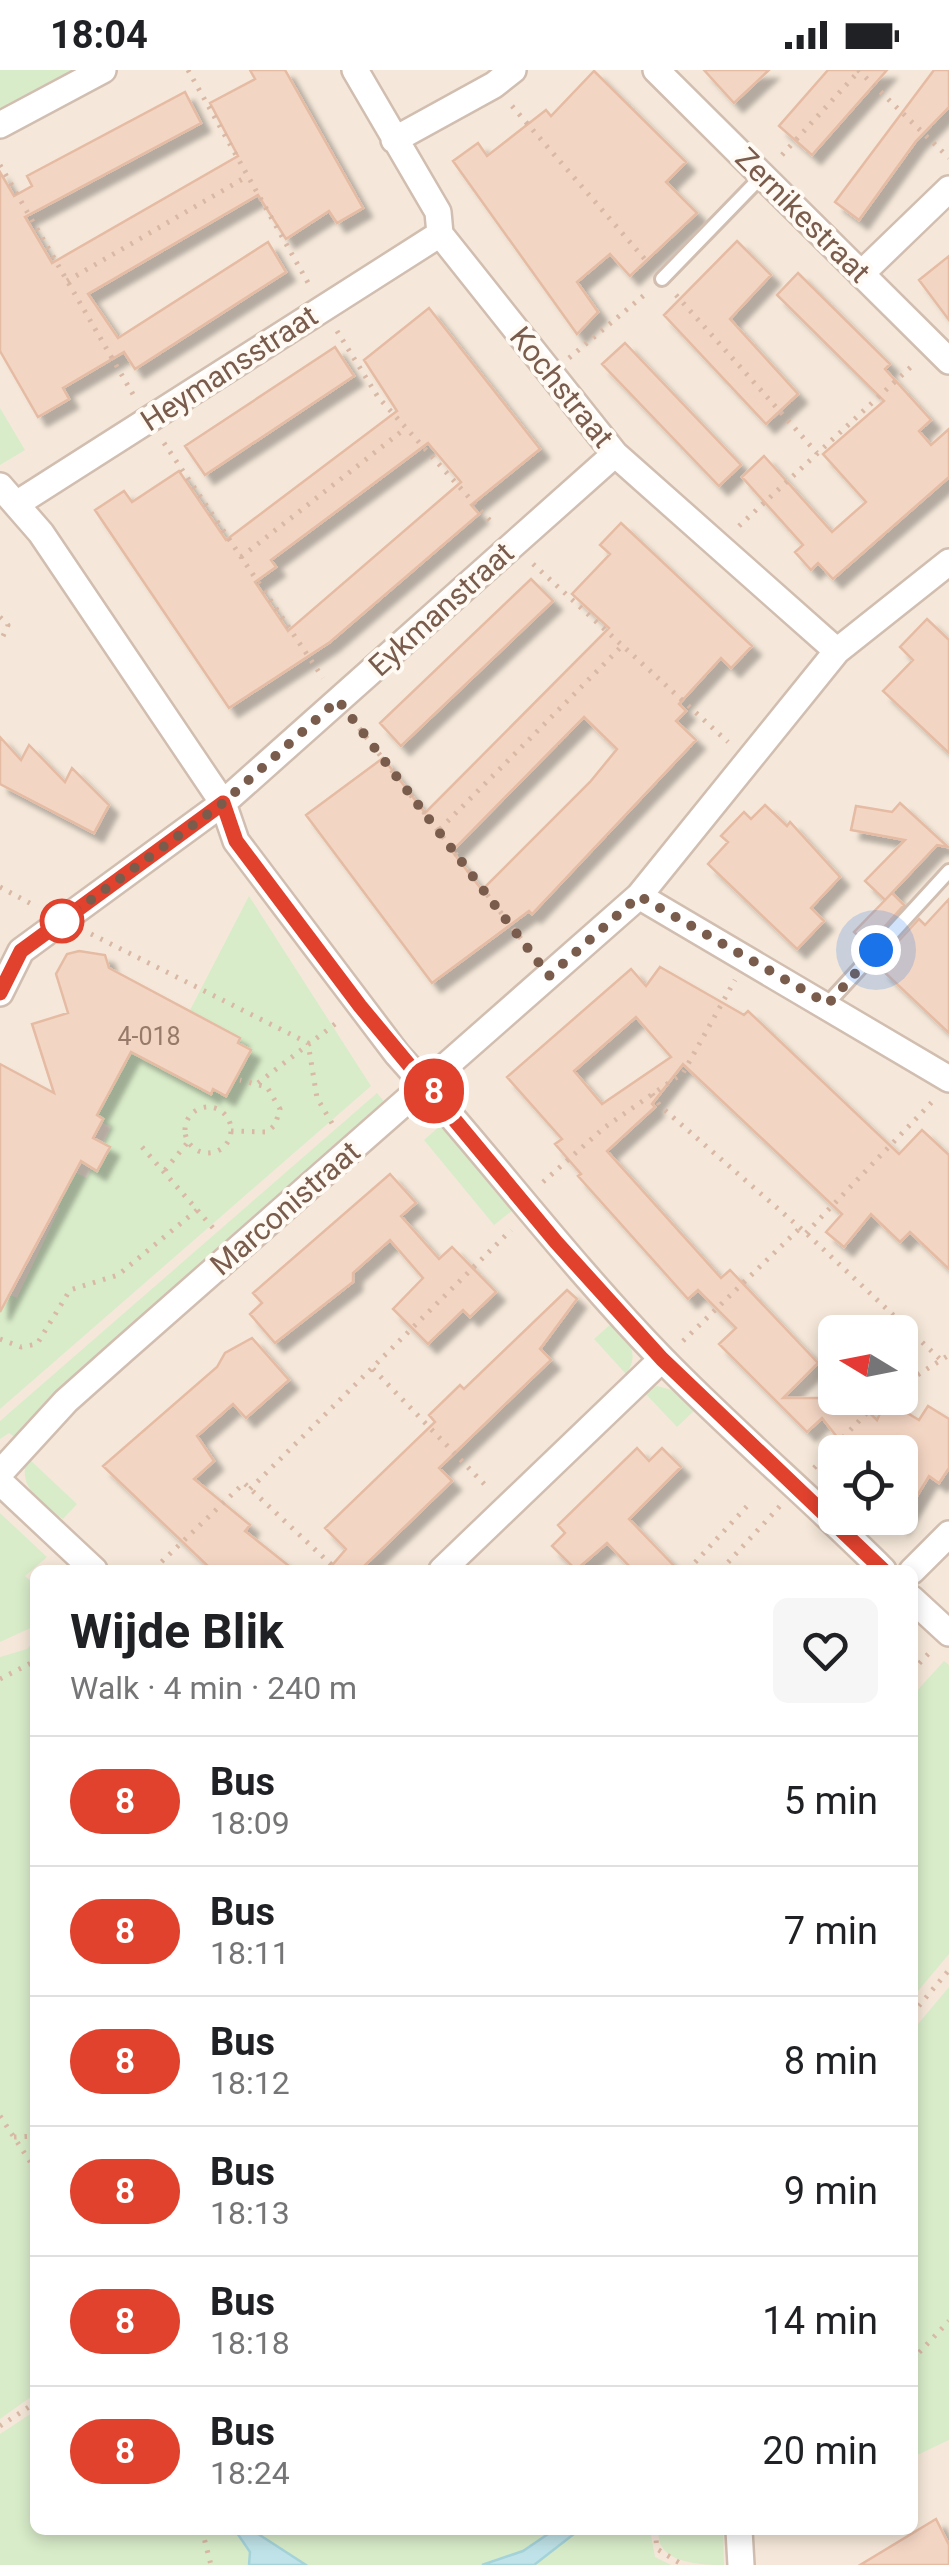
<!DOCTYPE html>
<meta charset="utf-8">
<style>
:root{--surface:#fff;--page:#f6f6f6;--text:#202124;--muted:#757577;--line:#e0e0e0}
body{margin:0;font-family:Roboto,sans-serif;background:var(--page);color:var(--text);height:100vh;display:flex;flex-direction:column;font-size:38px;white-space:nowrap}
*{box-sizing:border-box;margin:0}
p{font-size:32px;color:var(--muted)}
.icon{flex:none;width:55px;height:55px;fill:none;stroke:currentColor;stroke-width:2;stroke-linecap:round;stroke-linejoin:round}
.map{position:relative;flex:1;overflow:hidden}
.details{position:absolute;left:30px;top:1495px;width:888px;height:970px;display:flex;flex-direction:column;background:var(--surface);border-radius:15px;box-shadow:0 5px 15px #0003}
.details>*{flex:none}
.badge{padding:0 20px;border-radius:32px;font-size:35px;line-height:65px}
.needle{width:65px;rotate:280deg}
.controls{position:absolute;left:818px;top:1245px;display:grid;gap:20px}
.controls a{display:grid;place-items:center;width:100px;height:100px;border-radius:15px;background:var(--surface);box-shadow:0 5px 15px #0003;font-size:50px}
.you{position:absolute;width:50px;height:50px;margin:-25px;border:8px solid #fff;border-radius:50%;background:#1a73e8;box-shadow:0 0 0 15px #1a73e833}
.map>.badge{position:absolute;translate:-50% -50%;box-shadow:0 0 0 5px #fff}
.round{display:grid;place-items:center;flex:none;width:105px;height:105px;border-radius:15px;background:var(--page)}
.overview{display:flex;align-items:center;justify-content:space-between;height:170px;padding:0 40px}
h1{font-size:48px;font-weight:700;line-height:75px}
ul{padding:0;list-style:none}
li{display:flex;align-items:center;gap:30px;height:130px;padding:0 40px;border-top:2px solid var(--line)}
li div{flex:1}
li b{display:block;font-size:38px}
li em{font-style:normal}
li .badge{min-width:110px;font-weight:700;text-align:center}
.status{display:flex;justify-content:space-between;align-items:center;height:70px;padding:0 50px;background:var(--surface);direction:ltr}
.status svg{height:28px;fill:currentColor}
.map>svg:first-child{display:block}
.residential{fill:#f5e8da;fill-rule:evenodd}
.green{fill:#d8ecc9}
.water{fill:#bfe3e8;stroke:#a5d3da;stroke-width:2.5}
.building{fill:#f3d5c3;stroke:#e6bba3;stroke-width:2.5;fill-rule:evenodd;filter:url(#shadow)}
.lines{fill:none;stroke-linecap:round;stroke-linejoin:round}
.lane-casing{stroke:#d1beb0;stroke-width:18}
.street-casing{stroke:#d1beb0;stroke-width:30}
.path{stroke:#d9b8a5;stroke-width:5;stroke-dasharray:2.5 8;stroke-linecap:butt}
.lane{stroke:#fff;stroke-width:12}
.street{stroke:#fff;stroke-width:25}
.line-casing{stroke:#fff;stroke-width:22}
.line{stroke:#e0422e;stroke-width:15}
.walk{stroke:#7a5c4d;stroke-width:10;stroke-dasharray:0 18}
.stop-dot{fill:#fff;stroke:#e0422e;stroke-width:5}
.labels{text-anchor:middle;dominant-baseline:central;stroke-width:8;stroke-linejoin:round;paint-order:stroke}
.number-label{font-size:25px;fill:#987a6a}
.street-label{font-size:30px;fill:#7a5c4d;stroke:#fffaf3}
</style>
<div class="status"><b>18:04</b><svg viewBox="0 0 49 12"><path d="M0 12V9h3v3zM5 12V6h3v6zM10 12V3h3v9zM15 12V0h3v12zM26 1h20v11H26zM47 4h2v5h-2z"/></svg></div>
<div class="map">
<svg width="949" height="2495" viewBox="0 0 949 2495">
<defs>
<filter id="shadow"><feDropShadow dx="9" dy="9" stdDeviation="2.5" flood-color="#0004"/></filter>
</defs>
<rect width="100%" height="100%" fill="#fdf6ec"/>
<path class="residential" d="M0,0H949V2495H0ZM835,1262H900V1328H835ZM835,1382H900V1448H835ZM35,1500H912V2460H35Z"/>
<path class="green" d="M0,0H73L0,39Z
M0,338L25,380L0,395Z
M249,826L371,1016L0,1339V1220L17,1228L60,1138L52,1134L69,1100L87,1108L111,1057L89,1046L127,969L188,944Z
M377,1023L386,1034L15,1367L9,1363L0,1369V1351Z
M441,1055L513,1140L494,1155L424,1070Z
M612,1253C628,1269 641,1283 626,1304L594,1269Z
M657,1316L676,1321L695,1340L677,1357L643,1321Z
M28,1388L77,1434L63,1449C43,1435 15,1416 28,1388Z
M0,1443L47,1487L25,1506L35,1515V1556L0,1572Z
M35,1570V2324L0,2349V1587L27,1579Z
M944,1591L949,1595V1884L913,1927V1625Z
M949,1917V2370L913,2387V1960Z
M35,2341V2460H235L250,2482L249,2495H0V2364Z
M252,2460H554L523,2481L482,2495H306Z
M579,2460H650L655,2487L671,2495H534Z
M659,2460H723L724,2495C700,2495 654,2493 659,2460Z"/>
<path class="water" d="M235,2460H252L306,2495H249L250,2482Z
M554,2460H579L534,2495H482L523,2481Z"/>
<path class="building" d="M250,0H285L363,138L337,153L329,141L286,169L258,125L88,224L118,268L268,172L286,202L135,299L124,282L63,318L69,329L38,347L0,281V102L14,126L32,116L27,106L185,22L201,53L25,147L52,193L238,86L210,33L255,9Z
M704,0H769L734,33Z
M828,0H887L812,85L779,56Z
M934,0H949V37L916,71L859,150L835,132Z
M594,1L686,92L666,112L697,143L630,206L610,184L577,212L598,242L577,264L453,91L478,73L487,86L546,40L551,46Z
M737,171L771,205L730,249L798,324L766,354L664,245Z
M949,186V250L919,210Z
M798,203L890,294L885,299L931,350L919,361L931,375L949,359V407L833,509L818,493L811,500L795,482L803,475L742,407L764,386L832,462L866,432L823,384L884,331L777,225Z
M429,238L540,379L471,435L479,444L330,572L229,638L95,440L124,421L132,432L179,401L226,470L397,341L364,290ZM428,373L461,412L288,561L255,512L276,497L271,490Z
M625,273L741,395L719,416L602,294Z
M335,277L354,306L205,405L185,376Z
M621,453L752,576L731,598L721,588L679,634L686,641L676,651L696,670L532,844L529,841L432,913L306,745L383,688L425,743L609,558L572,524L610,484L600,475ZM584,647L617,679L590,712L482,820L452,781Z
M531,509L553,531L401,676L380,653Z
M927,549L949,570V683L883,621L913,590L900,577Z
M0,667L21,690L29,675L65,712L72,698L109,735L94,763L0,714Z
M900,733L948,777L937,775L885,830L865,811L905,770L851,760L856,736L892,742Z
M765,735L787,756L790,752L840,807L811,838L824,851L797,879L708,794L728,772L721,766L744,742L751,749Z
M892,823L904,835L868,875L854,862Z
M949,829V963L881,899L887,893L882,889L919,849L925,855Z
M79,881L105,885L109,898L240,968L238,973L251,980L226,1026L213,1019L211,1024L131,982L97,1045L103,1049L93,1068L110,1077L97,1101L81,1091L0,1242V994L54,1023L32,954L68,943L56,904L67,884Z
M660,897L744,945L748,941L899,1084L922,1060L949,1085V1199L910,1162L900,1172L871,1144L844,1177L826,1162L842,1144L683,994L652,1034L655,1037L607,1081L721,1208L730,1200L818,1293L783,1328H854L877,1350L886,1330L919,1350L928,1336L949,1349V1398L939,1413L929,1406L900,1454V1382H849L822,1348L807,1362L719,1274L736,1258L698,1220L688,1229L578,1106L581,1104L555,1074L562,1069L507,1007L631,899L646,916ZM636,947L671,987L602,1034L574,1001Z
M390,1104L416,1133L401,1146L439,1189L452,1177L496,1222L470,1247L463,1240L428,1274L393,1239L423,1208L390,1170L353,1203V1212L275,1273L250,1244L262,1233L253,1223Z
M567,1220L577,1229L540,1279L551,1290L439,1398L452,1411L360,1500H328L346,1479L325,1458L435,1352L429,1345L460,1315L464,1319Z
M252,1268L289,1310L246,1348L233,1334L197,1366L214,1391L194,1409L250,1455L245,1461L294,1500H212L103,1396L217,1297L225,1283Z
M637,1378L649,1391L662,1378L681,1397L629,1449L678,1500H633L607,1473L576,1500L552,1476L565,1463L558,1455Z
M936,2449L949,2475V2495H860Z"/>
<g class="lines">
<defs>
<path id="lane" d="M662,209L763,105
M828,933L949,801"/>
<path id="street" d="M355,0L438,142L440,164L615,384L837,581
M656,0L949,291
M0,55L103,0
M394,70L494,15L513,0
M861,204L949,119
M0,416L41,463L223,733L236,771L397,984C487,1084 568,1192 662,1289C733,1362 811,1428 883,1500
M18,433L440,164
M639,826L949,1009
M0,923L21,881L223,733L615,384
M0,1403L66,1331L121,1282L639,826L837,581L949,492
M0,1412L94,1500
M442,1500L662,1289
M912,1501L949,1464
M912,1529L949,1563
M739,2460L741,2495"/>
</defs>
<use href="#lane" class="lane-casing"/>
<use href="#street" class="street-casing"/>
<path class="path" d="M188,0L311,218
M858,0L949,88
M512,36L649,194
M782,85L859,1
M0,95L134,326
M67,211L246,107
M676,225L817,383
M337,261L378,327L493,454
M569,288L649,221
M164,373L323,608
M739,456L914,294
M241,487L406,358
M533,494L728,672
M0,547L8,555L0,573
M353,650L532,883
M440,759L622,576
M0,817L37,837
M91,864L308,973L317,1028L333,1055
M258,1013L339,951
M652,1024L660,1036L806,1163L941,1290
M185 1060a23 23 0 1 1 46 0a23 23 0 1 1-46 0Z
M231,1061L267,1062L275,1055L280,1039L267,1017L240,1010
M142,1077L213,1158
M165,1100L188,1072
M543,1112L605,1057L683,1003L735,910
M806,1163L932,1032
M0,1269L21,1277L37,1274L70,1220L118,1205L197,1140
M683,1271L800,1158
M373,1299L489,1419
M900,1316L949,1285
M814,1398L881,1328
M250,1419L511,1160
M154,1499L244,1413L337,1500
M688,1500L749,1434
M721,1500L780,1436
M912,1601L931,1581
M0,1609L35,1591
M912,1944L949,1900
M0,2046L35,2099
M14,2067L35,2066
M912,2290L949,2251
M0,2356L35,2333
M202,2460L211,2495
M655,2460L657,2479L683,2495"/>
<use href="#lane" class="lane"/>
<use href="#street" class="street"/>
</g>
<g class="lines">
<defs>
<path id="line" d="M0,923L21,881L223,733L236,771L360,936L556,1172L662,1289L883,1500"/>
</defs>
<use href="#line" class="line-casing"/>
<use href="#line" class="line"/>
<path class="walk" d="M62,851L223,733L338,630L549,906L639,826L828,934L876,880"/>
</g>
<circle class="stop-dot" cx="62" cy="851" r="20"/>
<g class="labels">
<g class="number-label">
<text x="149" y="966">4-018</text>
</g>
<g class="street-label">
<text transform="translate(803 145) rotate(45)">Zernikestraat</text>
<text transform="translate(229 298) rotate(-33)">Heymansstraat</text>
<text transform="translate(562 317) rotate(51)">Kochstraat</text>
<text transform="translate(441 539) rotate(-42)">Eykmanstraat</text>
<text transform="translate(285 1138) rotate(-41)">Marconistraat</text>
</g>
</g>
</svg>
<div class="controls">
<a><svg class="needle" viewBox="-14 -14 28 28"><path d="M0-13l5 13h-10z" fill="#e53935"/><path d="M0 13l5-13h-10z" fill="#757577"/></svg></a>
<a><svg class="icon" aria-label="locate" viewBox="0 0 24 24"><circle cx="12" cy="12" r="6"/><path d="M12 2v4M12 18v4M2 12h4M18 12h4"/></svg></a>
</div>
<div class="you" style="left:876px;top:880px"></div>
<b class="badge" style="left:434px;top:1021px;background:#e0422e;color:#fff">8</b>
<section class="details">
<div class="overview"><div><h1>Wijde Blik</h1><p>Walk · 4 min · 240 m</p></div><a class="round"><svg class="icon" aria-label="heart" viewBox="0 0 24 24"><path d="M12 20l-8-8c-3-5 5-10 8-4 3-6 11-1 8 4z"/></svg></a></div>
<ul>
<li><span class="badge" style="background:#e0422e;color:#fff">8</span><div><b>Bus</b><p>18:09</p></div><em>5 min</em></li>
<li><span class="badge" style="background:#e0422e;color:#fff">8</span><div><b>Bus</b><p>18:11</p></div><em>7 min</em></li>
<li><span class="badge" style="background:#e0422e;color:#fff">8</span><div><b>Bus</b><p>18:12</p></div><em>8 min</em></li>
<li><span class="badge" style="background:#e0422e;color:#fff">8</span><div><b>Bus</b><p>18:13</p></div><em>9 min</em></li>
<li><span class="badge" style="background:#e0422e;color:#fff">8</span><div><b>Bus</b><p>18:18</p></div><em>14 min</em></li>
<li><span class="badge" style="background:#e0422e;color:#fff">8</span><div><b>Bus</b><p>18:24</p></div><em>20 min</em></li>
</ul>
</section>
</div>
